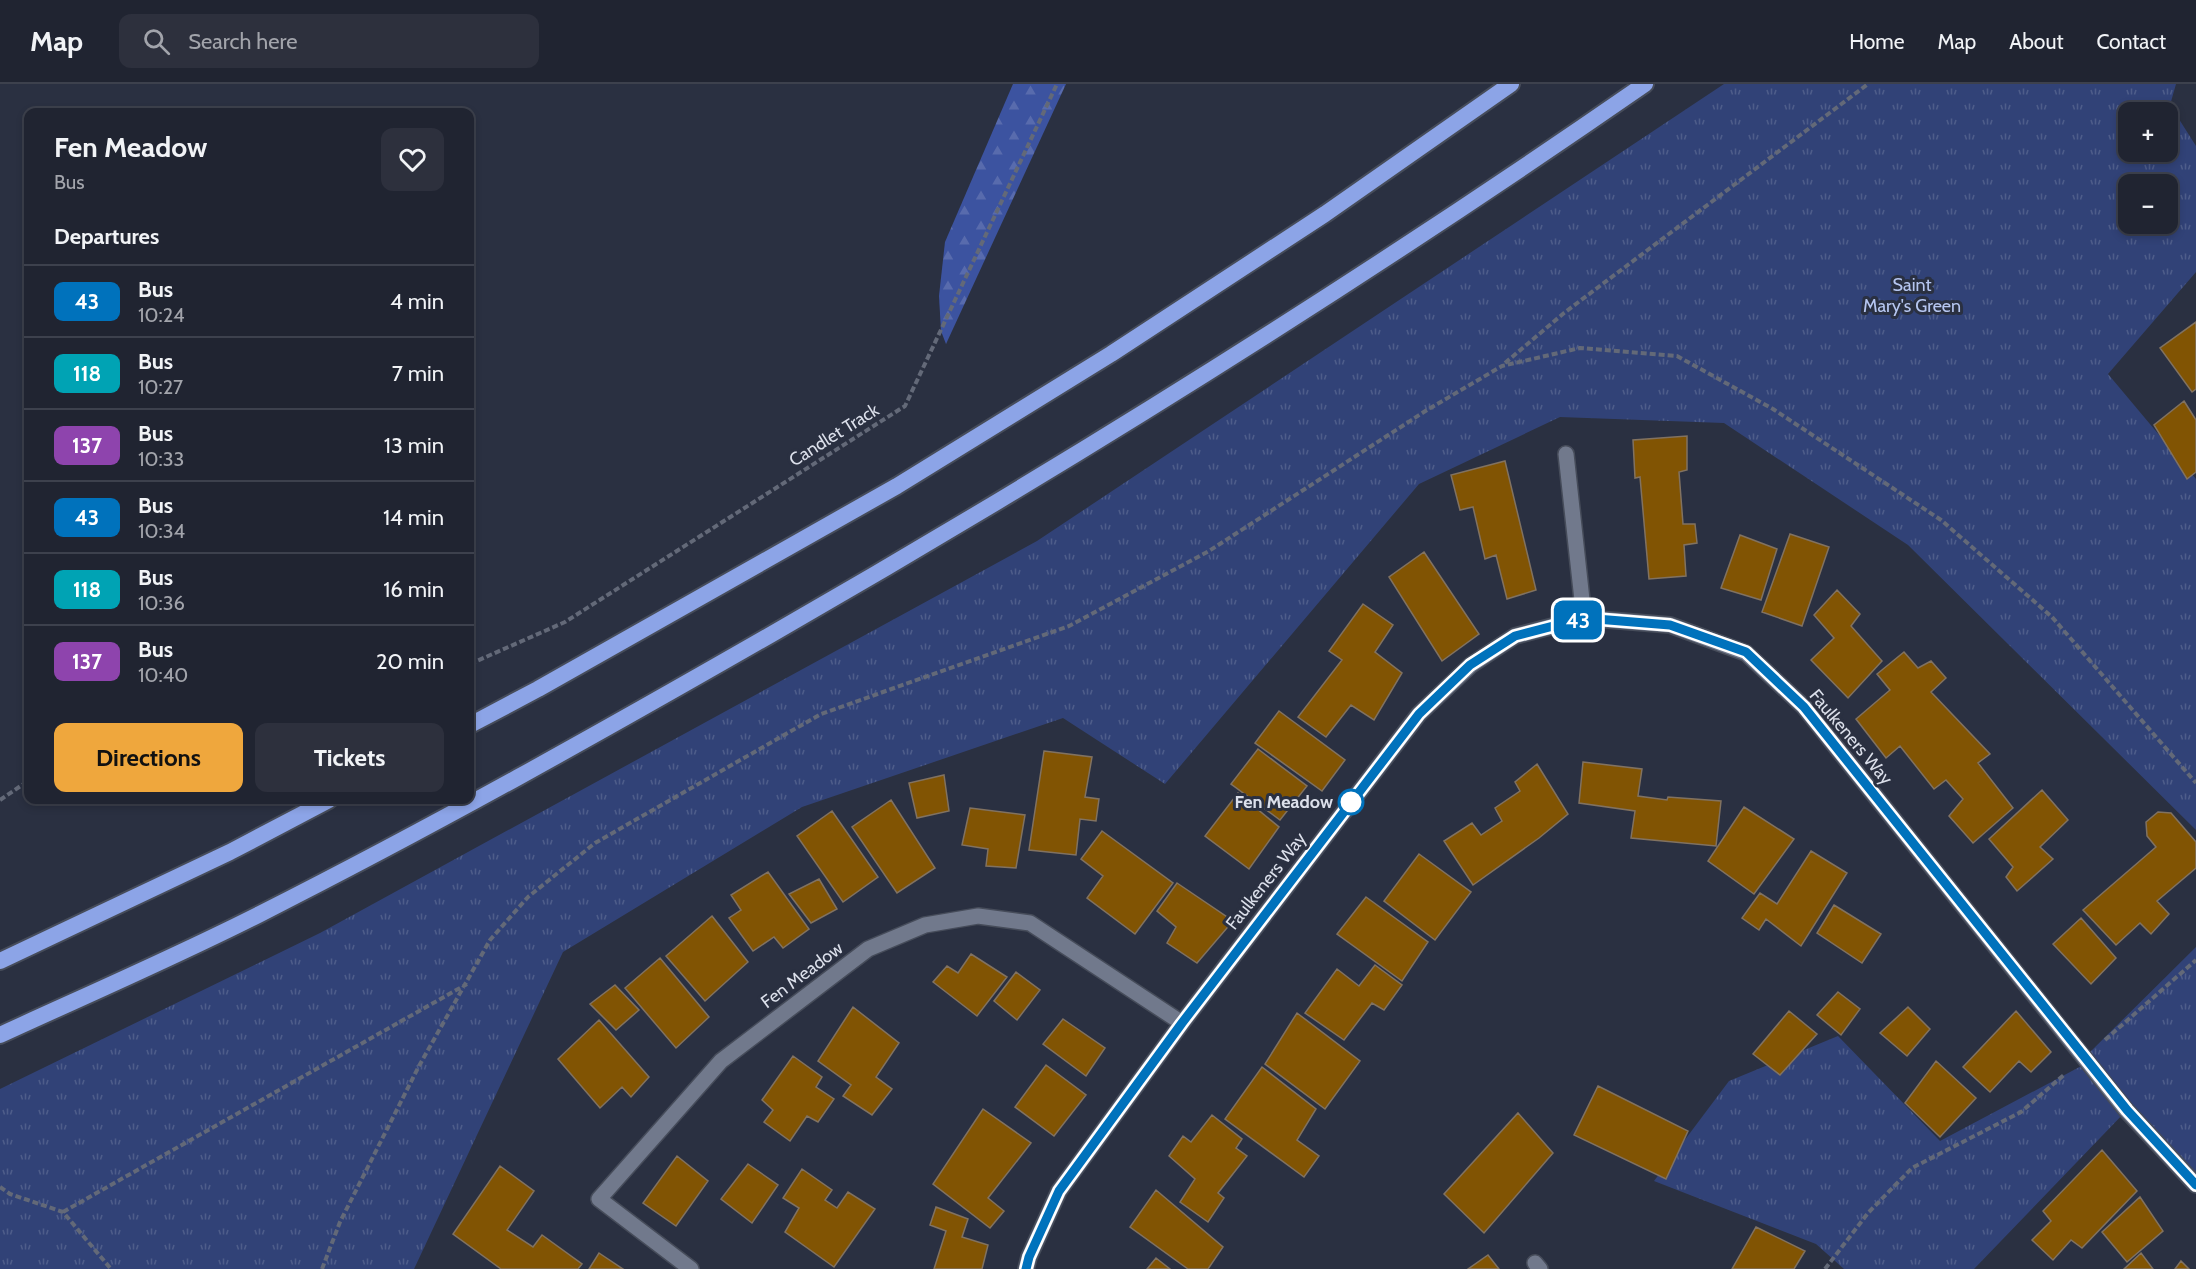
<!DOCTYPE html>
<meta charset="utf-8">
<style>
:root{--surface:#202431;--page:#2d303d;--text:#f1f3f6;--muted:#a2a4ab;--line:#3d414d;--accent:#efa73d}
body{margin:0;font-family:Cabin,sans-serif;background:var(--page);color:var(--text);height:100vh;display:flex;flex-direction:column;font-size:22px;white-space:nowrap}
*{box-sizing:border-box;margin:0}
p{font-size:20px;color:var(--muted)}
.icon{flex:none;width:33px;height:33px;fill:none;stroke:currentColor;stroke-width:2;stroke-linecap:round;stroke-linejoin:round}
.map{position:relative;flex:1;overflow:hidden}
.side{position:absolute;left:24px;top:24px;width:450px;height:696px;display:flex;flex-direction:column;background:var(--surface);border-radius:12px;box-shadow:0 3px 9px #0003,0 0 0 2px var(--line)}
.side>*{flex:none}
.badge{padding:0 12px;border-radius:9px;font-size:21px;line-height:39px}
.tools{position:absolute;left:2118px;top:18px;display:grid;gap:12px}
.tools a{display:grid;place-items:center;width:60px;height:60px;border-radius:12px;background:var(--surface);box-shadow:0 3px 9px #0003,0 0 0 2px var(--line);font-size:30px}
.map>.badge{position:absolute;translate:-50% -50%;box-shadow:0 0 0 3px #fff}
h2{padding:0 30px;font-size:22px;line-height:54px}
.round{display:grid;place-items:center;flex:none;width:63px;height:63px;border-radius:12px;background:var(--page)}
.overview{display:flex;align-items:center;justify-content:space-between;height:102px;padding:0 30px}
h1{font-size:28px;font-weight:800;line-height:45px}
.button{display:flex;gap:12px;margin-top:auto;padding:12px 30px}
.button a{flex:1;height:69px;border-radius:12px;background:var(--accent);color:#111;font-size:24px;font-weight:800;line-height:69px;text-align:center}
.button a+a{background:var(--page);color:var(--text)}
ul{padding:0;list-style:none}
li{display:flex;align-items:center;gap:18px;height:72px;padding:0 30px;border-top:2px solid var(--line)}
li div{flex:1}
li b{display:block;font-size:22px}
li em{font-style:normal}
li .badge{min-width:66px;font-weight:700;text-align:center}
header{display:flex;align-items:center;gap:36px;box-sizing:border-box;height:84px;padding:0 30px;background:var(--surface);border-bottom:2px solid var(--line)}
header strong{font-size:28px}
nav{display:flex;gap:33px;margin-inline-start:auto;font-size:21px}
.search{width:420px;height:54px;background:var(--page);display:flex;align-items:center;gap:15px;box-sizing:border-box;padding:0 21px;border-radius:12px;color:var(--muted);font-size:22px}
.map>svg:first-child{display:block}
.forest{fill:url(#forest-firs)}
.park{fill:url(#park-tufts);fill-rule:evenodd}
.building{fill:#815403;stroke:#817261;stroke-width:1.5}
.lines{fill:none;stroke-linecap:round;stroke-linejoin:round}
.minor-casing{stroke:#464c5a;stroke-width:18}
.tertiary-casing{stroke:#464c5a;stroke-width:18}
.trunk-casing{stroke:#464c5a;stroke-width:20}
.path{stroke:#636978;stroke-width:4;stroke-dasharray:6 3;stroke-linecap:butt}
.minor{stroke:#71798c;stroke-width:15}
.tertiary{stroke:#71798c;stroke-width:15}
.trunk{stroke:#8ca4e7;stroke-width:16}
.line-casing{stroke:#fff;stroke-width:14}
.line{stroke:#0072bc;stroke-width:9}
.stop-dot{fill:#fff;stroke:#0072bc;stroke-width:3}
.labels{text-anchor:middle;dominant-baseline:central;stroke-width:6;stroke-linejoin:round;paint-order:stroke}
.park-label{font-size:18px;fill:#b6c6f1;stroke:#2a3041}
.street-label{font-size:18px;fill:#dbdfea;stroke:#2a3041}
.stop-label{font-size:18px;font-weight:bold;fill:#dbdfea;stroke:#2a3041;text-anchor:end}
</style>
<header>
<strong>Map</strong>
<div class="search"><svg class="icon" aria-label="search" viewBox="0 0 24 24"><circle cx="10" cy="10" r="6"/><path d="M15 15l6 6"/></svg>Search here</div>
<nav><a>Home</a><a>Map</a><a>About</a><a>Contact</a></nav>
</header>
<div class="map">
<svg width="2196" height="1185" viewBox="0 0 2196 1185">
<defs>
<pattern id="forest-firs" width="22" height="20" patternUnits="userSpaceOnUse" patternTransform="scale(1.5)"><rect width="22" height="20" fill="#3c53a0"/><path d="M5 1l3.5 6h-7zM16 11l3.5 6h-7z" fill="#586bad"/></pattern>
<pattern id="park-tufts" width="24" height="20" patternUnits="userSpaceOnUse" patternTransform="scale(1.5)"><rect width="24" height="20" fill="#314277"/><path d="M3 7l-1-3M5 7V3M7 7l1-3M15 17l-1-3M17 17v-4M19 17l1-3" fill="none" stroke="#4e5d8a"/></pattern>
</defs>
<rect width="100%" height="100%" fill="#2a3041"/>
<path class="forest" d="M1013,0H1066L946,260L941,247L939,212L945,158Z"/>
<path class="park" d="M1724,0H2176L2170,21L2196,62V188L2108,290L2196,395V746L1908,461L1724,339L1560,333L1419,400L1165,700L1063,634L802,723L563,868L414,1185H0V1005L320,849L1037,457ZM2128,28H2168V68H2128ZM2128,100H2168V140H2128Z
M2196,863V1101L2126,1027L1974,1185H1844L1816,1160L1654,1097L1729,997L1838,952L1940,1057L2087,979L2084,974Z"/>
<path class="building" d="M2196,238V305L2192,308L2160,264Z
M2184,317L2196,336V388L2187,395L2154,341Z
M1687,352V386L1679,388L1683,440H1695L1697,459L1684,461L1686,492L1649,495L1640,393L1635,394L1633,356Z
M1505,377L1536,506L1507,515L1496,471L1485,475L1473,423L1460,426L1451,391Z
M1790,450L1829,463L1802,542L1762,528Z
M1740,451L1777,465L1761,516L1721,504Z
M1424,468L1479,550L1442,577L1389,493Z
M1837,506L1860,530L1851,542L1882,577L1848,614L1811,576L1834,554L1814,531Z
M1363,520L1393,541L1375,568L1402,589L1374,636L1351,621L1326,653L1298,633L1342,576L1329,567Z
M1904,568L1918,584L1931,577L1946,594L1931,608L1990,670L1978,679L2013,724L1973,759L1949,732L1963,715L1946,696L1934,705L1900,662L1886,674L1856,635L1890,606L1877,590Z
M1279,627L1345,676L1322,707L1255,659Z
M1258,665L1307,702L1280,736L1231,700Z
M1044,667L1092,673L1085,713L1099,715L1096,737L1080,735L1076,771L1029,766Z
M1583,678L1642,685L1638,712L1667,716L1668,713L1721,717L1716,762L1631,754L1635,727L1579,719Z
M1537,680L1568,730L1539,754L1473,801L1444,757L1472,739L1481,751L1502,737L1495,724L1520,707L1515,698Z
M944,691L949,727L917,734L909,699Z
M2042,706L2068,736L2040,763L2053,775L2017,807L2006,793L2013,783L1989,755Z
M1238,709L1279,743L1249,785L1205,752Z
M891,716L935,784L897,809L852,743Z
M1744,723L1794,755L1754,810L1708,777Z
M970,724L1025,731L1016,784L986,782L988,765L962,761Z
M832,727L878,793L843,818L797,752Z
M2158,728L2171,729L2196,758V784L2157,817L2169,830L2151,850L2140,839L2116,861L2083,826L2156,763L2147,752L2146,738Z
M1102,747L1173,799L1135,850L1087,814L1103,792L1081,775Z
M1811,767L1847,789L1801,862L1766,835L1759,846L1742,834L1760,809L1777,820Z
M1419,770L1471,808L1435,856L1384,817Z
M768,788L809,845L783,864L774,853L753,867L729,834L741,826L731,811Z
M819,795L837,825L811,839L789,810Z
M1177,799L1233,837L1197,879L1167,859L1176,843L1157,827Z
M1366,813L1428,858L1402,897L1337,850Z
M1834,821L1881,850L1862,879L1817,849Z
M712,832L748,878L705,917L666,872Z
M2081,834L2116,874L2091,900L2053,860Z
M971,870L1007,893L977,932L933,898L947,882L958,889Z
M660,874L709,933L676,964L625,904Z
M1375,881L1402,901L1384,926L1372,919L1344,956L1305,929L1337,885L1359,902Z
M1016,888L1040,906L1017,936L994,917Z
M615,901L639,926L616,946L590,920Z
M1838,908L1860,925L1841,951L1817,931Z
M853,923L899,959L876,993L892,1005L872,1031L843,1012L851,1001L818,977Z
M1908,923L1930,945L1907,972L1880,949Z
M1789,927L1817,950L1780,991L1753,970Z
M2016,927L2051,968L2031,988L2019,977L1990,1008L1963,983Z
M1297,929L1360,977L1325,1025L1265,980Z
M1063,935L1105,964L1086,992L1043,960Z
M599,936L649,993L631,1013L622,1003L600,1024L558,975Z
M793,972L822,993L816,1003L834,1015L818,1038L807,1032L790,1057L764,1038L773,1026L762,1016Z
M1936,977L1976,1014L1940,1053L1905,1019Z
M1046,981L1086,1011L1054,1052L1015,1023Z
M1262,983L1316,1025L1297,1056L1319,1072L1304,1093L1225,1035Z
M1598,1002L1688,1047L1666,1095L1574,1051Z
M983,1025L1031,1059L988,1114L1004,1127L990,1144L933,1100Z
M1518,1029L1553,1069L1484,1149L1444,1110Z
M1212,1031L1242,1055L1236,1064L1247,1072L1218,1109L1224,1114L1208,1138L1180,1118L1195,1095L1169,1072L1183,1052L1191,1058Z
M2102,1066L2137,1107L2082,1164L2071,1156L2053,1176L2032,1156L2051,1137L2043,1127Z
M677,1072L708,1097L676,1142L643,1119Z
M748,1080L778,1101L752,1139L721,1115Z
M500,1082L534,1107L507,1146L533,1163L542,1151L582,1180L578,1185H501L453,1150Z
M802,1085L832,1106L825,1116L837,1124L848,1108L875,1125L834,1183L785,1148L799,1124L783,1114Z
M1156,1106L1223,1163L1208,1185H1188L1130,1143Z
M2140,1113L2163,1147L2127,1178L2102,1148Z
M936,1123L968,1135L962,1153L988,1161L982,1185H934L946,1147L930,1141Z
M1756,1143L1805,1167L1794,1185H1732Z
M599,1169L623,1185H589Z
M2141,1169L2153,1185H2124Z
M1488,1171L1499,1185H1468Z
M1156,1174L1170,1185H1147Z
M2181,1177L2189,1185H2175Z"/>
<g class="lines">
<defs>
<path id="minor" d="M1566,370L1584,534
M1535,1179L1540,1185
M691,1185L599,1115L721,977L868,865L925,841L978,832L1030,839L1182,939"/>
<path id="tertiary" d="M1026,1185L1029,1173L1059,1107L1182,939L1419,630L1471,581L1515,552L1584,534L1670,541L1746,569L1804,623L2126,1026L2196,1101"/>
<path id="trunk" d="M470,641L538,605L897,402L1111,270L1325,130L1511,0
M0,877L230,768L329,716
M0,951C87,911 175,873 260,830C434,742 603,647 772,550C1070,379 1362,196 1645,0"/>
</defs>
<use href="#minor" class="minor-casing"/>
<use href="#tertiary" class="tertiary-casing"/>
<use href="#trunk" class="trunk-casing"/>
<path class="path" d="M1505,279L1564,229L1868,0
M470,580L565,538L905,322L1057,0
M0,716L28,697
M2105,956L2196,876
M0,1103L10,1110L63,1128L111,1185
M63,1128L467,900
M322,1185L340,1138L419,982L490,856L528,813L595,759L821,630L1069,542L1209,467L1427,326L1502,282L1580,264L1677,272L1773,325L1941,436L2052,533L2196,699
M1825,1185L1868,1129L1912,1084L2021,1028L2065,990"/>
<use href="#minor" class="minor"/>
<use href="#tertiary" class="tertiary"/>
<use href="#trunk" class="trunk"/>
</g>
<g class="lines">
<defs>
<path id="line" d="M1026,1185L1029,1173L1059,1107L1182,939L1419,630L1470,581L1515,552L1584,534L1670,541L1746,568L1804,623L2127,1026L2196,1101"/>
</defs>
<use href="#line" class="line-casing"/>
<use href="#line" class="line"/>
</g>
<circle class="stop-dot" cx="1351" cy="718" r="12"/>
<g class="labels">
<g class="park-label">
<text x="1912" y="201">Saint<tspan x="1912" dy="21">Mary's Green</tspan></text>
</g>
<g class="street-label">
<text transform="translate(834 351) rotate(-32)">Candlet Track</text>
<text transform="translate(1851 653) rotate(50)">Faulkeners Way</text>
<text transform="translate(1266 797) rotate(-52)">Faulkeners Way</text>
<text transform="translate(802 891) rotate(-37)">Fen Meadow</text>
</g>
<g class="stop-label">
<text x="1333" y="718">Fen Meadow</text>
</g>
</g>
</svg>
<div class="tools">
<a>+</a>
<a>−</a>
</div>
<b class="badge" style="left:1578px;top:536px;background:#0072bc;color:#fff">43</b>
<section class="side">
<div class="overview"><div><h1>Fen Meadow</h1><p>Bus</p></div><a class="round"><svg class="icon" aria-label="heart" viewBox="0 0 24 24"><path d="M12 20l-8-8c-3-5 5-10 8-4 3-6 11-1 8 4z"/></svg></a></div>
<h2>Departures</h2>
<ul>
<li><span class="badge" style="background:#0072bc;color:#fff">43</span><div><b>Bus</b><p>10:24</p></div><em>4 min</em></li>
<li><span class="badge" style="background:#00a3b4;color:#fff">118</span><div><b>Bus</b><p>10:27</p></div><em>7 min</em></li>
<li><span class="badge" style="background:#8e44ad;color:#fff">137</span><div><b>Bus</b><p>10:33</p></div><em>13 min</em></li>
<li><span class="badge" style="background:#0072bc;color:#fff">43</span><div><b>Bus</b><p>10:34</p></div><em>14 min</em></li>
<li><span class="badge" style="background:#00a3b4;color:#fff">118</span><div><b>Bus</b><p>10:36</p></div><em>16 min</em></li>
<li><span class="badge" style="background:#8e44ad;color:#fff">137</span><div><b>Bus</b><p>10:40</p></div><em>20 min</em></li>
</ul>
<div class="button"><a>Directions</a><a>Tickets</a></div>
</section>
</div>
